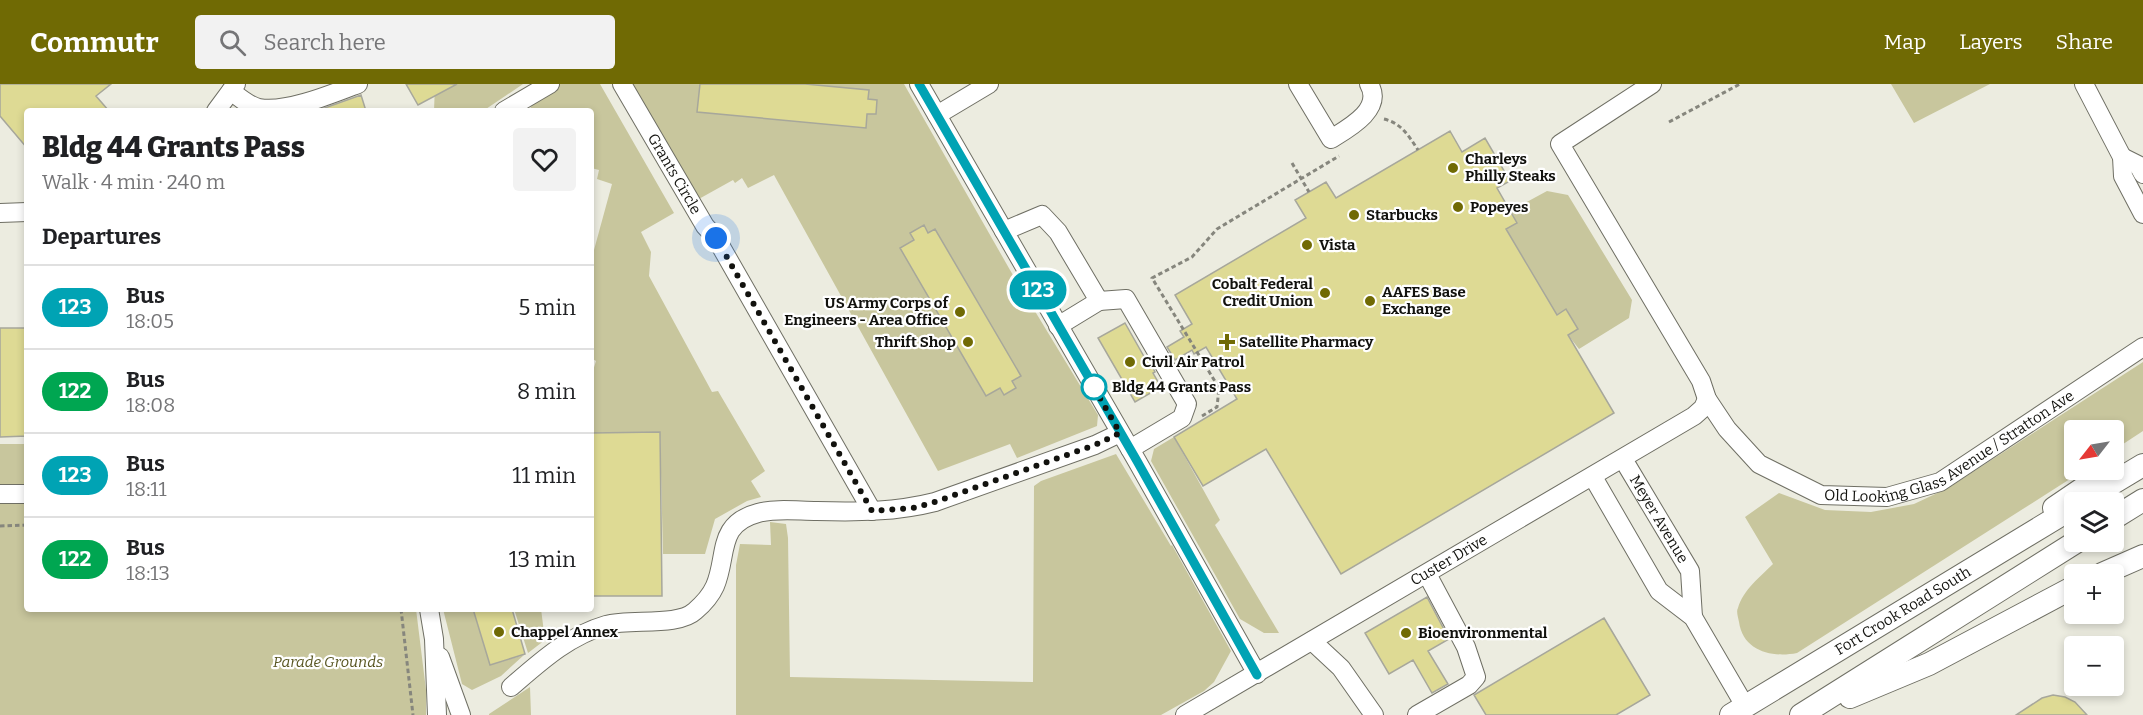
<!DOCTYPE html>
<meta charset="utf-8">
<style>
:root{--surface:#fff;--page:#f2f2f2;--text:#202124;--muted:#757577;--line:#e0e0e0;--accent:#706a04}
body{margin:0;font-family:Bitter,serif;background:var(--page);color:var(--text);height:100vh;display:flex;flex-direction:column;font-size:22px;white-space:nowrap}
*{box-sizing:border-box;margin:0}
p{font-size:20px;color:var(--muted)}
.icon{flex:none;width:33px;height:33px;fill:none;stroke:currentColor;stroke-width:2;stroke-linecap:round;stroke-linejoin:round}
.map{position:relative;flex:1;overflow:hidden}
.panel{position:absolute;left:24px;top:24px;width:570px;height:504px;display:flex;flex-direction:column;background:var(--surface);border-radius:6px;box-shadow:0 3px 9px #0003}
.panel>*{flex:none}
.badge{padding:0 12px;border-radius:20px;font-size:21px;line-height:39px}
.needle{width:39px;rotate:239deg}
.buttons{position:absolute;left:2064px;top:336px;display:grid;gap:12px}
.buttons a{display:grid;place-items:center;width:60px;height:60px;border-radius:6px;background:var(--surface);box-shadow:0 3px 9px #0003;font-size:30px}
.you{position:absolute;width:30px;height:30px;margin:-15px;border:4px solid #fff;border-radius:50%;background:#1a73e8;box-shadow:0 0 0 9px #1a73e833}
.map>.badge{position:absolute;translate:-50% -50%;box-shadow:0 0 0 3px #fff}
h2{padding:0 18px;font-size:22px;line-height:54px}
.round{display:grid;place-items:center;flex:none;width:63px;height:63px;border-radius:6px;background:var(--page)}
.overview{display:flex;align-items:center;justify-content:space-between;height:102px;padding:0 18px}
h1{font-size:28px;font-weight:800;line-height:45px}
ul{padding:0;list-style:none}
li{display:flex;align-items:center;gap:18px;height:84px;padding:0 18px;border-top:2px solid var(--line)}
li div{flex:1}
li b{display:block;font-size:22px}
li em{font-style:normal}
li .badge{min-width:66px;font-weight:700;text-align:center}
header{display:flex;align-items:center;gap:36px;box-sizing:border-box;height:84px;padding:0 30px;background:var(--accent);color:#fff}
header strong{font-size:28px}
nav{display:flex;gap:33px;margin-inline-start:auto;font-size:21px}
.search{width:420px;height:54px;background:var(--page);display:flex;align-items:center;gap:15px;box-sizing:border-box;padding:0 21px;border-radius:6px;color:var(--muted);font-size:22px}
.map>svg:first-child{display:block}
.green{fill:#c8c69d}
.building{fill:#deda94;stroke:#a7a79b;stroke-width:1.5}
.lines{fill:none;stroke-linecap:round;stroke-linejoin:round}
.minor-casing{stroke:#6f6f64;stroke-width:20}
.major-casing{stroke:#6f6f64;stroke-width:24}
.path{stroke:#86867d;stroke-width:3;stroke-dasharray:4.5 3;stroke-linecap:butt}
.minor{stroke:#fff;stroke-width:18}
.major{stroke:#fff;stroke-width:22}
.line-casing{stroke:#fff;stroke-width:14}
.line{stroke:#00a3b4;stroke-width:9}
.walk{stroke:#12120e;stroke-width:6;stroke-dasharray:0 10.8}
.poi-dot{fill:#706a04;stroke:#fff;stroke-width:2}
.stop-dot{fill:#fff;stroke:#00a3b4;stroke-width:3}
.labels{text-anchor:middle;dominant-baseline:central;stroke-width:4.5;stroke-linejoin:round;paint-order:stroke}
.poi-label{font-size:15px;font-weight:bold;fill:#12120e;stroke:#fff;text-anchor:start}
.street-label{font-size:15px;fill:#12120e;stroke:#fff}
.stop-label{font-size:15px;font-weight:bold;fill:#12120e;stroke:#fff;text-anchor:start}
.park-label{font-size:15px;font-style:italic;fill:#585521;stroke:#fff}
</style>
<header>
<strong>Commutr</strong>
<div class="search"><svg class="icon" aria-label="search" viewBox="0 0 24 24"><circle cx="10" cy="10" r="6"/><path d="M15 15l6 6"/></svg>Search here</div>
<nav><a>Map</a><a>Layers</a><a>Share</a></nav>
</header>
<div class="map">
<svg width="2143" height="631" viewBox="0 0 2143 631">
<rect width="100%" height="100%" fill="#ecece0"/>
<path class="green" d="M435,0H523L483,27H434Z
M542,0H600L674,129L641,148L651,168L649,192L712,308L718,307L765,387L751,397L761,413L747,417L715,435L705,470H663L660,348L591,349V293L596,277L591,274V177L612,100L597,95L599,86L591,84V27H529Z
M630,0H904L1010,186L1098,331L1097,342L1017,374L1010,360L938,387L774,91L748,104L742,94L735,99L733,96L697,116Z
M1891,0H1990L1914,39Z
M1547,107L1568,111L1632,216L1629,234L1579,265L1568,251L1577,245L1567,226L1557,231L1506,145L1517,139L1510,127Z
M2143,278V347L2114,366V346H2074V386H2084L1797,569C1772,574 1743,567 1739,538C1738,533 1736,527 1738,524C1743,506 1761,492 1773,480L1745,433L1779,409L1825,426L1871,428L1914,420L1948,404Z
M1174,353L1220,436L1215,441L1279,549H1264L1240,535L1151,377L1154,365Z
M0,360H27V525H416L426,606V631H0Z
M1116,370L1171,462L1172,461L1231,567L1214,598L1204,607L1161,631H736V481L740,460L771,461L770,438L786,440L788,454L790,593L1033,598L1034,402L1041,397Z
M443,525H474L490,581L524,571L501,592L472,606L462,600Z
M514,525H541L545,556L528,569Z
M530,603L531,631H489V630Z"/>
<path class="building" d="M0,0H111L96,12L109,27H27V64L0,32Z
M406,0H457L418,21Z
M700,0H805L869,6L868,15L877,16L876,30H867L866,44L697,28Z
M361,11L366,27H319V26Z
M1450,47L1462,68L1485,54L1510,97L1497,104L1517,139L1506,145L1557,231L1566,225L1578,245L1568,251L1614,329L1341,490L1266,365L1203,402L1174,353L1237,315L1206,263L1194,270L1192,266L1175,276L1167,263L1184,253L1180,247L1192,240L1175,211L1306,134L1295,116L1326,98L1336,114Z
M924,141L928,149L935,145L1021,292L1012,297L1016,304L1004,311L1000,304L986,312L900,164L914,156L910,149Z
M1125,239L1146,276L1148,274L1155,288L1153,289L1161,303L1135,318L1098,254Z
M0,244H27V352L0,353Z
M660,348L662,512H591V349Z
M1427,513L1449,555L1428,567L1448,600L1432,609L1413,576L1389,590L1365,549Z
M473,525H512L525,570L490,581Z
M1604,534L1650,611L1616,631H1486L1474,611Z
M2053,611L2065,613L2075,618L2087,631H2016L2042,614Z"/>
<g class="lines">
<defs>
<g id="minor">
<path id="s1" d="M622,0L705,142L716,154L872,427"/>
<path d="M919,0L1137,377L1257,590"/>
<path d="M1298,0L1331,55C1349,44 1384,25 1369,0"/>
<path id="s2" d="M1652,0L1560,60L1701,297L1707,315L1727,345L1759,380L1821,411L1887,413L1940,398L2143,263"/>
<path d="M2084,0L2122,73L2123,92L2143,130"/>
<path d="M231,7C239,13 249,22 259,24C286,29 332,10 358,0"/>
<path d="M216,27L236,0"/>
<path d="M504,27L550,0"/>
<path d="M937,31L989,0"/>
<path d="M2122,73L2138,81L2143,90"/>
<path d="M0,129L27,128"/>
<path d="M1004,147L1042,131L1058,148L1099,217L1058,242"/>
<path d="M1099,217L1126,215L1187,320L1182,334L1130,365"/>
<path id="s3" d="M1623,375L1690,487L1693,533"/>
<path d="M1593,393L1659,507L1693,533L1745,622"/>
<path d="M0,410H27"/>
<path d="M429,525L434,555L437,631"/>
<path d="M1312,557L1341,584L1374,631"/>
<path d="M440,573L461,631"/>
<path d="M511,603C540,578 568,552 606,541C630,534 678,543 695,527C702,521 711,511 715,502C728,472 716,440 758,429C776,424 798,427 817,427C857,428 896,428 935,418L1095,361L1120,349"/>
<path id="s4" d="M1185,631L1694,332L1703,324L1707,315"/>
<path d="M1417,631L1469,601L1476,593L1466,563L1427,490"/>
</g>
<g id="major">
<path d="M2098,408L2143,381"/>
<path d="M2054,424L2110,386"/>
<path d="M2114,434L2143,416"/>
<path d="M2102,490L2143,472"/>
<path d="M1850,613L1929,580L2074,503"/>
<path id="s5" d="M1731,631L2074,423"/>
<path d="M1801,631L2076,458"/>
</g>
</defs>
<use href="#minor" class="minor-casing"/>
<use href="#major" class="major-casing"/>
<path class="path" d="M1384,35C1401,39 1409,52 1418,66
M1669,38L1740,0
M1292,79L1309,108
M1202,332L1217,323L1219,304L1152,194L1192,173L1217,145L1339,72
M0,442L27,441
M401,525L413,631"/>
<use href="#minor" class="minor"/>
<use href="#major" class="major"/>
</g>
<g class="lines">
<defs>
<path id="line" d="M919,0L1137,377L1257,591"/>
</defs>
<use href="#line" class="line-casing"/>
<use href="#line" class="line"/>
<path class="walk" d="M716,154L872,427L913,424L935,418L1095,361L1120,349L1089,295L1094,303"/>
</g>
<g class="poi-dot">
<circle cx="1453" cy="84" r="6"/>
<circle cx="1458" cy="123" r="6"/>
<circle cx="1354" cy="131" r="6"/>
<circle cx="1307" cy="161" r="6"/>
<circle cx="1325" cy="209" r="6"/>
<circle cx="1370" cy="217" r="6"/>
<circle cx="960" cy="228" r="6"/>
<circle cx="968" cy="258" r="6"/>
<path d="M1224 249h6v6h6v6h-6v6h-6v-6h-6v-6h6z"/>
<circle cx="1130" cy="278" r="6"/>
<circle cx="499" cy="548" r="6"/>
<circle cx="1406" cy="549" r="6"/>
</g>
<circle class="stop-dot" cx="1094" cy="303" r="12"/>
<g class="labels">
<g class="poi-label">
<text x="1465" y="75">Charleys<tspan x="1465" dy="17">Philly Steaks</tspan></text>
<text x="1470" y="123">Popeyes</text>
<text x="1366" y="131">Starbucks</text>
<text x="1319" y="161">Vista</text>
<text x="1313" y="200" text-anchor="end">Cobalt Federal<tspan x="1313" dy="17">Credit Union</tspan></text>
<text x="1382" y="208">AAFES Base<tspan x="1382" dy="17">Exchange</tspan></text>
<text x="948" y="219" text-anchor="end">US Army Corps of<tspan x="948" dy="17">Engineers - Area Office</tspan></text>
<text x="956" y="258" text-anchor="end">Thrift Shop</text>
<text x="1239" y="258">Satellite Pharmacy</text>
<text x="1142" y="278">Civil Air Patrol</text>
<text x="511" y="548">Chappel Annex</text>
<text x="1418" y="549">Bioenvironmental</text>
</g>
<g class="street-label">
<text stroke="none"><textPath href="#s1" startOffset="104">Grants Circle</textPath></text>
<text stroke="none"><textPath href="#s2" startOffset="699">Old Looking Glass Avenue / Stratton Ave</textPath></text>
<text stroke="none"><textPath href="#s3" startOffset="70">Meyer Avenue</textPath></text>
<text stroke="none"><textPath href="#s4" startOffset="306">Custer Drive</textPath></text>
<text stroke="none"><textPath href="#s5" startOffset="201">Fort Crook Road South</textPath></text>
</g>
<g class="stop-label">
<text x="1112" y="303">Bldg 44 Grants Pass</text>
</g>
<g class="park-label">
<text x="328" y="578">Parade Grounds</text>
</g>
</g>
</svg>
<div class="buttons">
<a><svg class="needle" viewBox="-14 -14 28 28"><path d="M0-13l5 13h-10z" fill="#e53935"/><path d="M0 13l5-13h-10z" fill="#757577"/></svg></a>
<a><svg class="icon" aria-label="layers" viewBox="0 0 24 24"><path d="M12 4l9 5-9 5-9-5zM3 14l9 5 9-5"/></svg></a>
<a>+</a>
<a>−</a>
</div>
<div class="you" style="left:716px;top:154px"></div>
<b class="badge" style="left:1038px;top:206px;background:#00a3b4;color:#fff">123</b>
<section class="panel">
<div class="overview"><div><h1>Bldg 44 Grants Pass</h1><p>Walk · 4 min · 240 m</p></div><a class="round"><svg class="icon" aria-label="heart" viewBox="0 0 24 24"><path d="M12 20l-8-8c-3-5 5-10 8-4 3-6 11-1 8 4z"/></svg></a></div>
<h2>Departures</h2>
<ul>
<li><span class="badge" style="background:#00a3b4;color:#fff">123</span><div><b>Bus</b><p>18:05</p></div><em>5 min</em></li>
<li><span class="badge" style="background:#00a651;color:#fff">122</span><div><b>Bus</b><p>18:08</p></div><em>8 min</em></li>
<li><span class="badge" style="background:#00a3b4;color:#fff">123</span><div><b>Bus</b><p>18:11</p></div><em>11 min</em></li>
<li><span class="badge" style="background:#00a651;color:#fff">122</span><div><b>Bus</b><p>18:13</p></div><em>13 min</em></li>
</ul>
</section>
</div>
